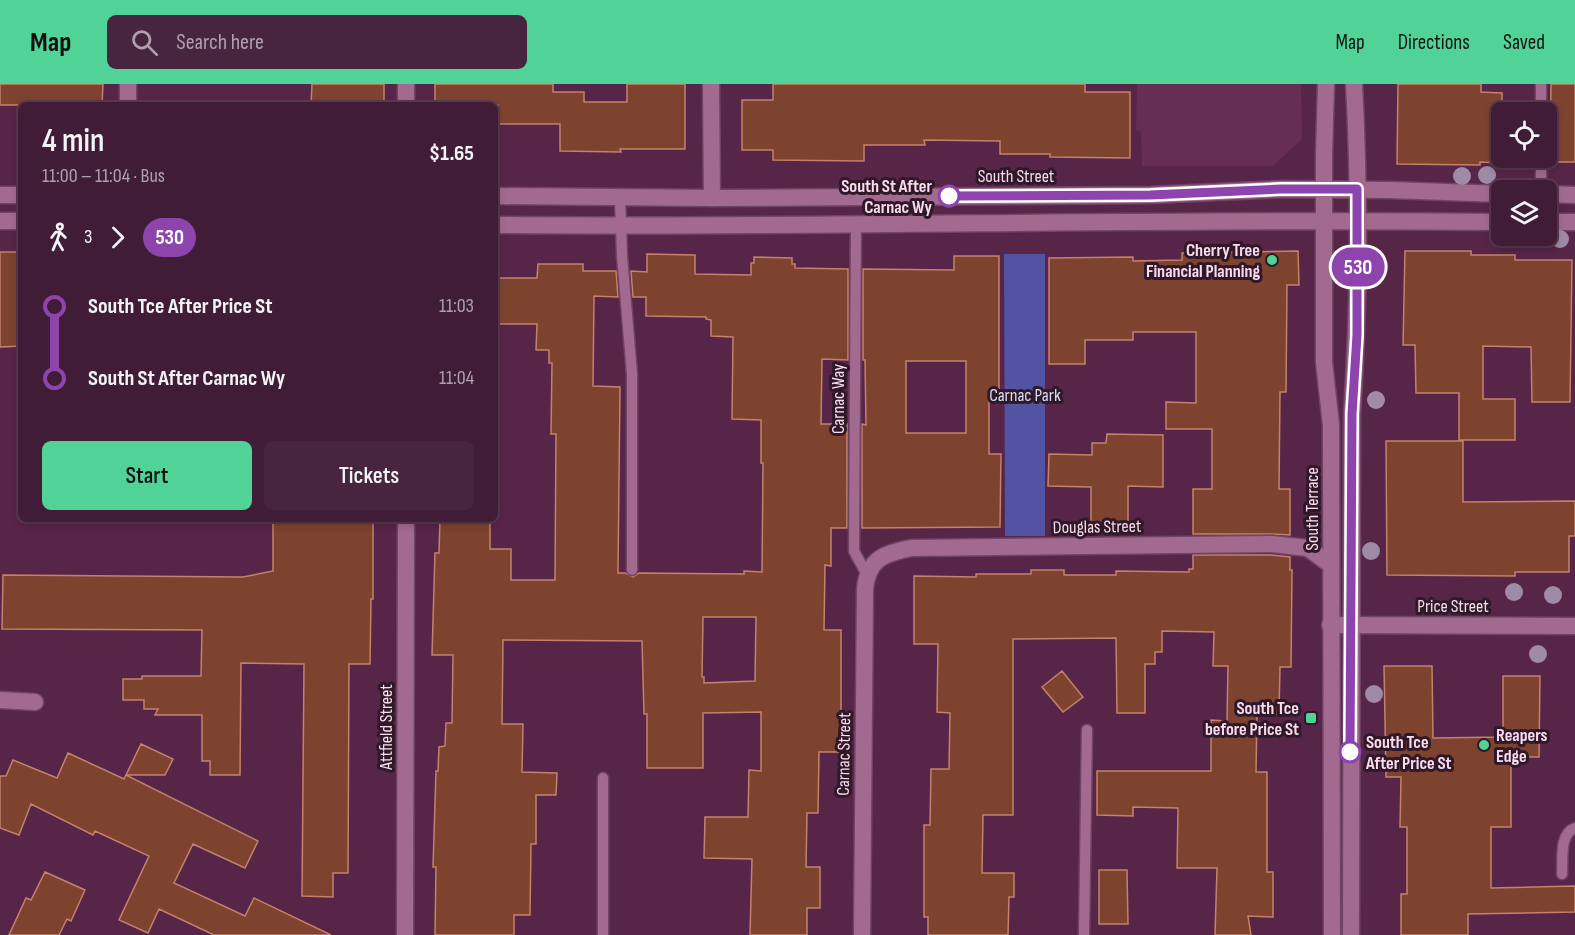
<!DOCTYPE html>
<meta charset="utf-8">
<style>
:root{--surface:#411c36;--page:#48253e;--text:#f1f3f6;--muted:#aea1ad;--line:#5a3a51;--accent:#51d398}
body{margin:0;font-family:"Sofia Sans Condensed",sans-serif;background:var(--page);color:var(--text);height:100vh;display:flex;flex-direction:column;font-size:22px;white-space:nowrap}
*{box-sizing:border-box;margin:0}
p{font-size:20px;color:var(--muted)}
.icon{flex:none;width:33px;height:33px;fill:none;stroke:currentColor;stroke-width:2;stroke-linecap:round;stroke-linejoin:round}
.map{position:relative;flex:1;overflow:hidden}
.details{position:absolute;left:18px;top:18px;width:480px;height:420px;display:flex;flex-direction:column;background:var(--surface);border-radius:9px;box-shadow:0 3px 9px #0003,0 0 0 2px var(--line)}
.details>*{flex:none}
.badge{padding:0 12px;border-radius:20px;font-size:21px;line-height:39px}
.controls{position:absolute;left:1491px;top:18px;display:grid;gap:12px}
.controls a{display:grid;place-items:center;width:66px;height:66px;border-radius:9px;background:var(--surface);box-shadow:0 3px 9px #0003,0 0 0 2px var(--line);font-size:30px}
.map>.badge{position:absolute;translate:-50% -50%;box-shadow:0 0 0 3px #fff}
.legs{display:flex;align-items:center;gap:9px;height:66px;padding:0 24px;font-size:20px}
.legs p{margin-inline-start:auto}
.headline{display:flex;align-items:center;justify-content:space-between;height:102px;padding:0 24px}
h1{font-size:33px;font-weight:600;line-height:45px}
.action{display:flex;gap:12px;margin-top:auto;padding:12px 24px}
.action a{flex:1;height:69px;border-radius:9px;background:var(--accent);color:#111;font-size:24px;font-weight:600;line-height:69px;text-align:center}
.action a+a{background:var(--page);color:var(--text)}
ul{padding:0 24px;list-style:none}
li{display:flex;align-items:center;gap:21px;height:72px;font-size:22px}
li i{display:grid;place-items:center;width:9px;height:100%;margin:0 8px;background:currentColor}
li i::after{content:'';width:15px;height:15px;margin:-8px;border:4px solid;border-radius:50%;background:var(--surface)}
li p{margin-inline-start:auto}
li:first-child i{background:linear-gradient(#0000 50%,currentColor 0)}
li:last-child i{background:linear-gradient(currentColor 50%,#0000 0)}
header{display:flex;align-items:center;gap:36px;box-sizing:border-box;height:84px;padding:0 30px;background:var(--accent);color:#111}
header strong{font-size:28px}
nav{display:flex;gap:33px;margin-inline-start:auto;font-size:21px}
.search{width:420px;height:54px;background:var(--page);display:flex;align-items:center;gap:15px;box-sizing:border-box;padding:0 21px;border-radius:9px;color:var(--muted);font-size:22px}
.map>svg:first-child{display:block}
.built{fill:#662e55}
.green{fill:#5353a3}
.building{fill:#7d432e;stroke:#c3826c;stroke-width:1.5;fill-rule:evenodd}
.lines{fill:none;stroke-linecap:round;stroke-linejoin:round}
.service-casing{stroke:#704464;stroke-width:13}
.minor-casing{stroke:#704464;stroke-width:19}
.tertiary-casing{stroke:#704464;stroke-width:19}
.secondary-casing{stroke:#704464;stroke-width:19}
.service{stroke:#a26a8f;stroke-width:10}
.minor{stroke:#a26a8f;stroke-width:16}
.tertiary{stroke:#a26a8f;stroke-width:16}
.secondary{stroke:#a26a8f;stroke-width:16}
.tree{fill:#9f8aa7}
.line-1-casing{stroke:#fff;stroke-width:14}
.line-1{stroke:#8e44ad;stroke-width:9}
.stop-1-dot{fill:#fff;stroke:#8e44ad;stroke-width:3}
.poi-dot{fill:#51d398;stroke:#2f1928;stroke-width:2}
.labels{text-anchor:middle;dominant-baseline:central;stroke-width:6;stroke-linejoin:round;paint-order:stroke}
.street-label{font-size:18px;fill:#fadaee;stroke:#2f1928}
.stop-label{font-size:18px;font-weight:bold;fill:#fadaee;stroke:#2f1928;text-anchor:end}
.poi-label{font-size:18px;font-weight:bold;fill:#fadaee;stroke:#2f1928;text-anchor:end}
.park-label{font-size:18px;fill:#daddf5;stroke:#2f1928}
</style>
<header>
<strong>Map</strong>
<div class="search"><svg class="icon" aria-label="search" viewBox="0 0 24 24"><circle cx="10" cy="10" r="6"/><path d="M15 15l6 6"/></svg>Search here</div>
<nav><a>Map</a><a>Directions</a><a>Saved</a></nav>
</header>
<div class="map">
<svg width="1575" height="851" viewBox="0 0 1575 851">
<rect width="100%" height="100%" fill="#572548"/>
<path class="built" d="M1137,0H1301L1302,55L1273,82H1142L1141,47L1136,46Z"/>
<path class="green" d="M1004,170H1045V452H1005Z"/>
<path class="building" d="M0,0H103L102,21H0Z
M312,0H384V21H311Z
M435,0H553V8H584V18H627V0H685V65H620L621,68L560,67V40H498V21H435Z
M773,0H1085V8H1130V74L1050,73V70H1000V57L924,56L925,61H864V77L773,76V66H742V16H773Z
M1398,0H1481V8L1502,9V79L1480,78V81L1397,80Z
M1551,0H1575V78H1550Z
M1298,167L1299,201H1287L1286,308H1280L1279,405H1290V451L1272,450H1193V405H1212V345H1166V318L1196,319V248H1133V256H1085V280H1049V174L1133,173V177L1182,176V169Z
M1405,167H1471V171H1515V176H1572L1570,318H1532L1531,263L1483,262V315H1515V356H1459V309H1416L1415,261H1403Z
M0,168H21V262L0,263Z
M647,170L695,171V190L751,191V179H754V173L792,174V180H795V184L848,185V276L822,275L821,340H847V444H831V482L825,481L824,546H841V668H819L818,729H807L806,783H820V824H807V851H750L752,775L704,774L705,733H748L749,686L761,687V628L703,629V684H647V630H644L642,557L503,556L502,640H523L522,688L557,689L556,711H536V760H531L530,831H514V851H435L436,783H433L436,687H438L439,663L445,662L446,639H452L453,571H432L435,469H439L440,435H490V465H511V496H555L556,350H551L552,279H549V266H536L537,240H495V194H537L538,180H583V187H616L618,213L594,212L593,302L620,303L618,489H625L633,493L639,489L744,490V487L762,488L763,379H761V336L732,335L733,253L711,252V236L706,235V233L646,232V213H633L631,187L647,188ZM703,533H756L755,597L704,599V593H702Z
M954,172H999V317H989V370H1001L1000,443L862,444V340L866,341L865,276H863V185L954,186ZM906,277H966V349H906Z
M1107,350L1163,351V403L1128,402V444L1091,443V403L1048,402L1049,370L1092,371V359H1106Z
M1386,357H1463V418L1575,417V452H1569V488H1515V492L1387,491Z
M273,435H373V515H371L370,580H349L348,789H333V813L302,812L304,580L241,579L240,691H210V677H202V631H155L158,625H144V616H123V595H142V592H201L202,546L2,545L3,491L243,493L273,487Z
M1193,471H1271L1290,473V486H1292L1291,583H1280L1279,630H1257L1256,688H1267V788H1273V833L1248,832L1251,851H1215L1217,784H1177L1178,724L1133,723V732L1097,731V687H1211V636L1227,637L1228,582H1213L1214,548L1162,547V568H1155V580H1145V629H1117L1116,554L1013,555V731H983L982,789H1014V813H1009L1008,851H928V833H924V741H930L931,685H949L950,629L937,628L938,560H914V492L976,493V490H1031V486H1064V491H1116V487L1189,488V485H1193Z
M1384,582H1432L1433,654L1503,653V592H1540L1539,673H1511V743H1491V804L1575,802V828L1468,830V851H1401V810H1407V743H1400L1401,693H1386Z
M1062,587L1083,613L1063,628L1042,603Z
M141,660L173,675L165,691H126Z
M68,669L124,695L126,691L258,757L245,784L193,760L174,799L245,832L254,814L331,851H214L159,825L148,849L119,836L149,772L95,747L93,751L31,720L19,751L0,744V692H6L13,676L57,694Z
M1099,786H1127L1128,840H1099Z
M45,788L85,806L71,837L67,835L59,851H9L26,814L31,816Z"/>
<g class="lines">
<defs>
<path id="service" d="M1541,28V0
M1541,106V74
M620,114L622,172L632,290V486
M856,139L854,467L866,489
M1562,790C1563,775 1559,750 1575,744
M603,851V694
M1084,851L1087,646"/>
<path id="minor" d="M711,0L712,114
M128,21V0
M406,21V0
M1330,541L1575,542
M0,616L35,618
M405,851L406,435
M862,851L865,505C868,475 883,470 911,464L1272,460L1308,464L1331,481"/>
<path id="tertiary" d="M1326,0L1324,72V278L1331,341L1332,851
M1351,851L1352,330C1359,220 1360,110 1354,0"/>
<path id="secondary" d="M1546,110L1575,111
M0,111H21
M495,112L712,114L1150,111L1281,105L1390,106L1502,110
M0,137H21
M1546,138H1575
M495,141C831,144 1166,134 1502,138"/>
</defs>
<use href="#service" class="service-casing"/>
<use href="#minor" class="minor-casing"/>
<use href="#tertiary" class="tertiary-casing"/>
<use href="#secondary" class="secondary-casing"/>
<use href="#service" class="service"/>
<use href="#minor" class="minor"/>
<use href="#tertiary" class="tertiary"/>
<use href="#secondary" class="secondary"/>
</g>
<g class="tree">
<circle cx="1487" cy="91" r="9"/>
<circle cx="1462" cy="92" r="9"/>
<circle cx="1560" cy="155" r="9"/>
<circle cx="1376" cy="316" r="9"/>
<circle cx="1371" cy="467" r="9"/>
<circle cx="1514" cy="508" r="9"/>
<circle cx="1553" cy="511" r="9"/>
<circle cx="1538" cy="570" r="9"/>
<circle cx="1374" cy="610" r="9"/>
</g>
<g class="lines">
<defs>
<path id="line-1" d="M949,112L1150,111L1281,105H1357V251L1352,330L1350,668"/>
</defs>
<use href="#line-1" class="line-1-casing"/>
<use href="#line-1" class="line-1"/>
</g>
<g class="stop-1-dot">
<circle cx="949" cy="112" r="10"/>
<circle cx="1350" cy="668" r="10"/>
</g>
<g class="poi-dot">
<circle cx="1272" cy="176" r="6"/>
<rect x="1305" y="628" width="12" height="12" rx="3"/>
<circle cx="1484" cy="661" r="6"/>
</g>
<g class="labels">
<g class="street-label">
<text x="1016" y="92">South Street</text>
<text transform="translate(838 315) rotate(-90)">Carnac Way</text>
<text transform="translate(1312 425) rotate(-90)">South Terrace</text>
<text transform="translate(1097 443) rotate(-1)">Douglas Street</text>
<text x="1453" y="522">Price Street</text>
<text transform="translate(386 643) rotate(-90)">Attfield Street</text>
<text transform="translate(844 670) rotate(-89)">Carnac Street</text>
</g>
<g class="stop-label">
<text x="932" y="102">South St After<tspan x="932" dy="21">Carnac Wy</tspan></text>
<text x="1366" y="658" text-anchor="start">South Tce<tspan x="1366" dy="21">After Price St</tspan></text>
</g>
<g class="poi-label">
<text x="1260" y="166">Cherry Tree<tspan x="1260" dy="21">Financial Planning</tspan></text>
<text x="1299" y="624">South Tce<tspan x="1299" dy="21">before Price St</tspan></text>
<text x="1496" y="651" text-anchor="start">Reapers<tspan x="1496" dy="21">Edge</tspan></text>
</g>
<g class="park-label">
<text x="1025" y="311">Carnac Park</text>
</g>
</g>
</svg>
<div class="controls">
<a><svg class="icon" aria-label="locate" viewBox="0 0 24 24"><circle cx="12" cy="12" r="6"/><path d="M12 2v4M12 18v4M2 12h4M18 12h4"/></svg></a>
<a><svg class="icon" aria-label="layers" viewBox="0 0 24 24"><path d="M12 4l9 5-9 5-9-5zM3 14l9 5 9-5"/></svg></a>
</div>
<b class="badge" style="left:1358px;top:183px;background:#8e44ad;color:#fff">530</b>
<section class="details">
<div class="headline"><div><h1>4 min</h1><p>11:00 – 11:04 · Bus</p></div><b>$1.65</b></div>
<div class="legs"><svg class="icon" aria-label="walk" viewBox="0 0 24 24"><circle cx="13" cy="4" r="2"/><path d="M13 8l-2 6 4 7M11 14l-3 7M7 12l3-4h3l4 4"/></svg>3<svg class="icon" aria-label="forward" viewBox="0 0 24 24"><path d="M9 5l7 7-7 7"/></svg><b class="badge" style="background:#8e44ad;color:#fff">530</b></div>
<ul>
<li><i style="color:#8e44ad"></i><b>South Tce After Price St</b><p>11:03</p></li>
<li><i style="color:#8e44ad"></i><b>South St After Carnac Wy</b><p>11:04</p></li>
</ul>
<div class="action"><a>Start</a><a>Tickets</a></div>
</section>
</div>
